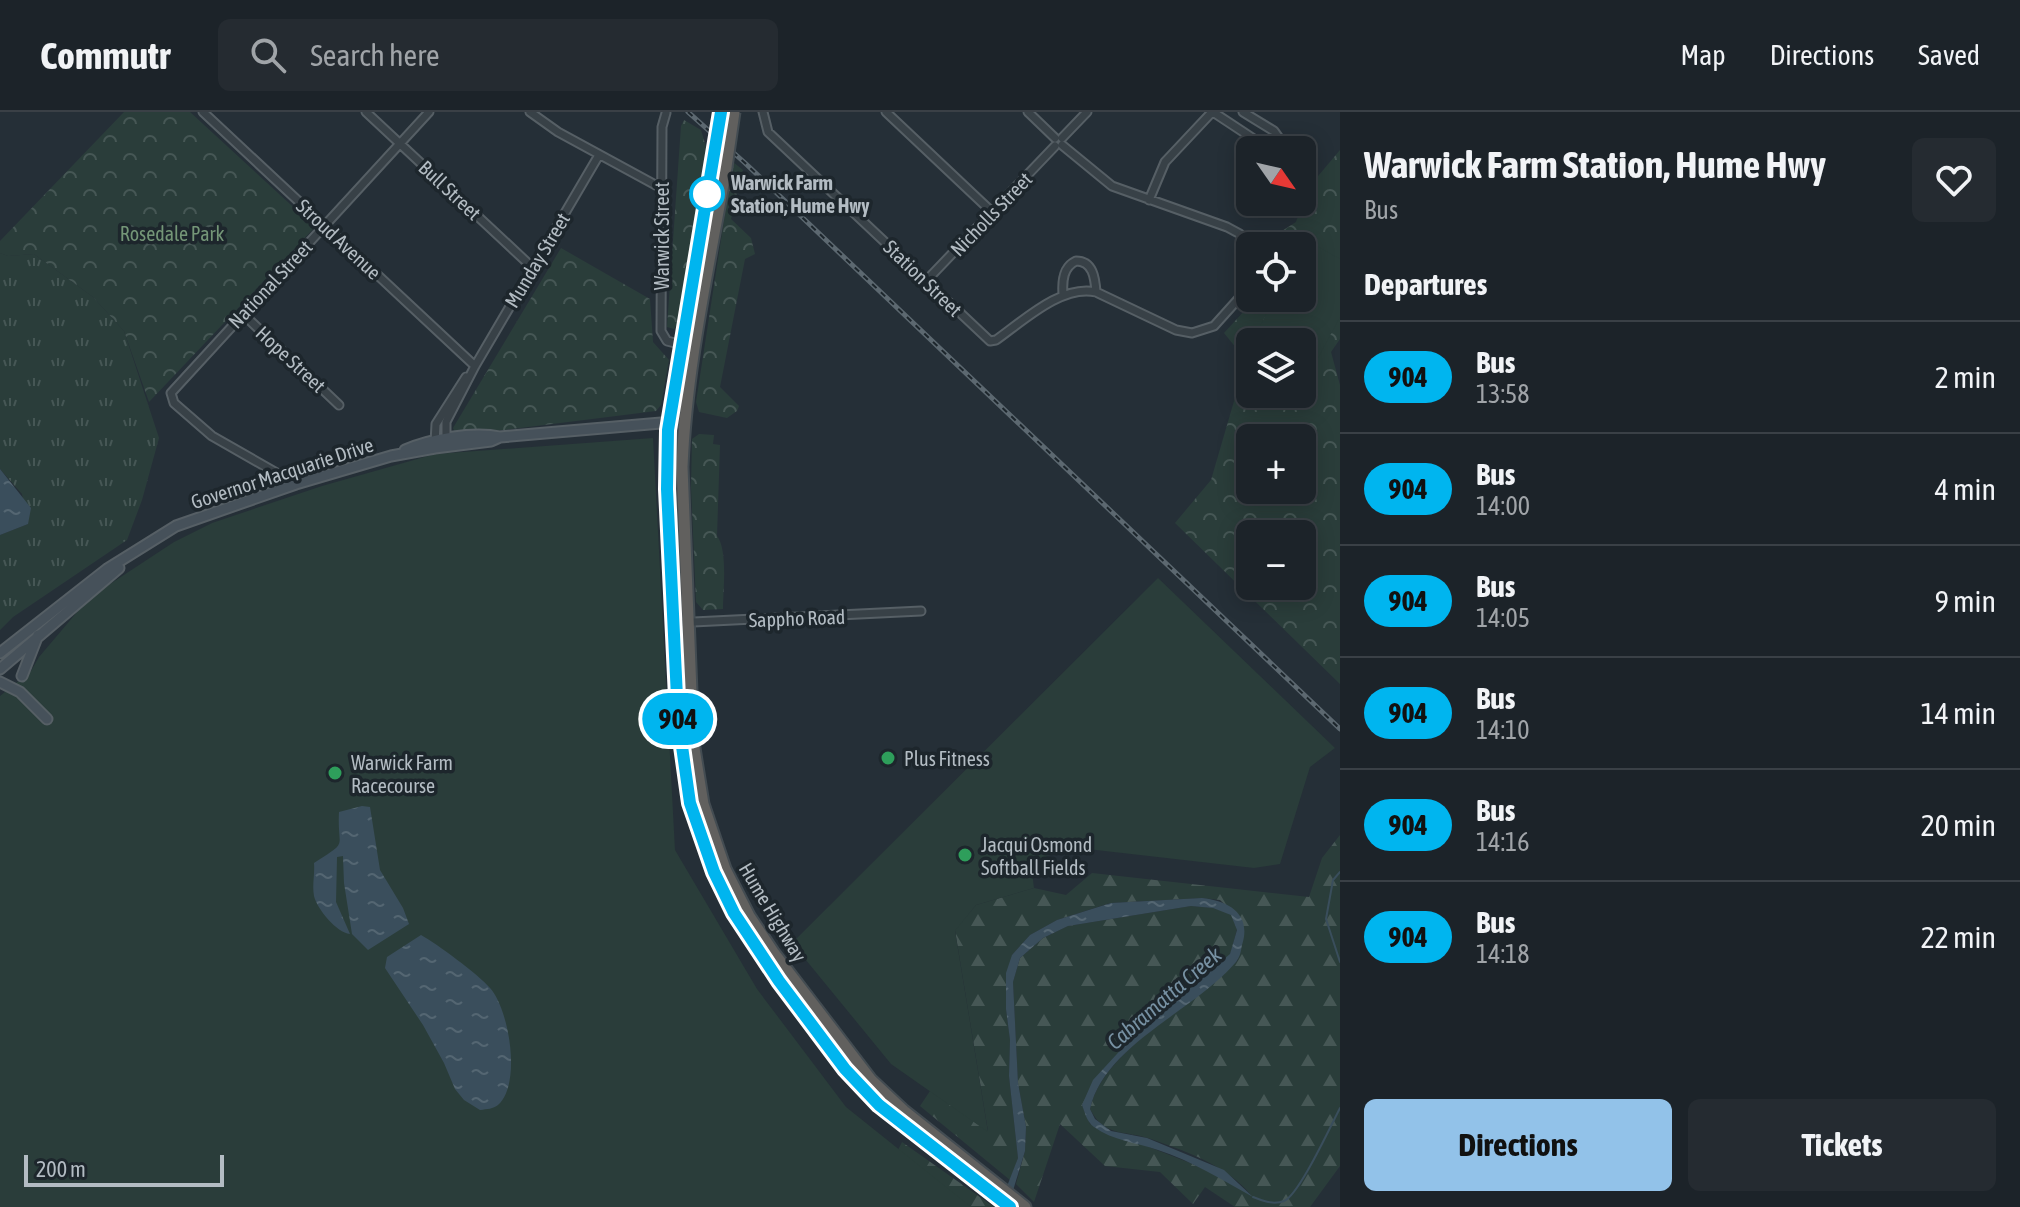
<!DOCTYPE html>
<meta charset="utf-8">
<style>
:root{--surface:#1c2329;--page:#252b31;--text:#f1f3f6;--muted:#a0a4a8;--line:#3a4046;--accent:#92c2e9}
body{margin:0;font-family:"Asap Condensed",sans-serif;background:var(--page);color:var(--text);height:100vh;display:flex;flex-direction:column;font-size:30px;white-space:nowrap}
*{box-sizing:border-box;margin:0}
p{font-size:26px;color:var(--muted)}
.icon{flex:none;width:44px;height:44px;fill:none;stroke:currentColor;stroke-width:2;stroke-linecap:round;stroke-linejoin:round}
.map{position:relative;flex:1;overflow:hidden}
.sheet{display:flex;flex-direction:column;background:var(--surface);width:680px}
.sheet>*{flex:none}
.badge{padding:0 16px;border-radius:26px;font-size:28px;line-height:52px}
.needle{width:52px;rotate:124deg}
.buttons{position:absolute;left:1236px;top:24px;display:grid;gap:16px}
.buttons a{display:grid;place-items:center;width:80px;height:80px;border-radius:12px;background:var(--surface);box-shadow:0 4px 20px #0003,0 0 0 2px var(--line);font-size:40px}
.scale{position:absolute;left:24px;bottom:20px;width:200px;box-sizing:border-box;padding-left:8px;border:4px solid #b3bcc3;border-top:0;font-size:22px;line-height:28px;white-space:nowrap;color:#b3bcc3;-webkit-text-stroke:6px #1d262c;paint-order:stroke}
.map>.badge{position:absolute;translate:-50% -50%;box-shadow:0 0 0 4px #fff}
h2{padding:0 24px;font-size:30px;line-height:72px}
.round{display:grid;place-items:center;flex:none;width:84px;height:84px;border-radius:12px;background:var(--page)}
.overview{display:flex;align-items:center;justify-content:space-between;height:136px;padding:0 24px}
h1{font-size:38px;font-weight:700;line-height:60px}
.action{display:flex;gap:16px;margin-top:auto;padding:16px 24px}
.action a{flex:1;height:92px;border-radius:12px;background:var(--accent);color:#111;font-size:32px;font-weight:700;line-height:92px;text-align:center}
.action a+a{background:var(--page);color:var(--text)}
ul{padding:0;list-style:none}
li{display:flex;align-items:center;gap:24px;height:112px;padding:0 24px;border-top:2px solid var(--line)}
li div{flex:1}
li b{display:block;font-size:30px}
li em{font-style:normal}
li .badge{min-width:88px;font-weight:700;text-align:center}
header{display:flex;align-items:center;gap:48px;box-sizing:border-box;height:112px;padding:0 40px;background:var(--surface);border-bottom:2px solid var(--line)}
header strong{font-size:38px}
nav{display:flex;gap:44px;margin-inline-start:auto;font-size:28px}
.search{width:560px;height:72px;background:var(--page);display:flex;align-items:center;gap:20px;box-sizing:border-box;padding:0 28px;border-radius:12px;color:var(--muted);font-size:30px}
main{display:flex;flex:1;min-height:0}
.map>svg:first-child{display:block}
.grass{fill:url(#grass-tufts)}
.forest{fill:url(#forest-firs)}
.park{fill:url(#park-crowns);fill-rule:evenodd}
.garden{fill:#2a3d3a}
.water{fill:url(#water-ripples)}
.lines{fill:none;stroke-linecap:round;stroke-linejoin:round}
.stream{stroke:#3a4e5c;stroke-width:2}
.minor-casing{stroke:#565f65;stroke-width:11}
.secondary-casing{stroke:#565f65;stroke-width:13}
.trunk-casing{stroke:#434c52;stroke-width:15}
.minor{stroke:#384147;stroke-width:7}
.secondary{stroke:#46515a;stroke-width:9}
.trunk{stroke:#61605e;stroke-width:11}
.rail-casing{stroke:#5c6870;stroke-width:5}
.rail{stroke:#1d262c;stroke-width:2;stroke-dasharray:6;stroke-linecap:butt}
.trunk-bridge-casing{stroke:#434c52;stroke-width:15;stroke-linecap:butt}
.trunk-bridge{stroke:#61605e;stroke-width:11}
.line-casing{stroke:#fff;stroke-width:18}
.line{stroke:#00b5ef;stroke-width:12}
.stop-dot{fill:#fff;stroke:#00b5ef;stroke-width:4}
.leisure-dot{fill:#2e9e5b;stroke:#1d262c;stroke-width:3}
.labels{text-anchor:middle;dominant-baseline:central;stroke-width:7;stroke-linejoin:round;paint-order:stroke}
.stop-label{font-size:20px;font-weight:bold;fill:#b3bcc3;stroke:#1d262c;text-anchor:start}
.street-label{font-size:20px;fill:#b3bcc3;stroke:#1d262c}
.park-label{font-size:20px;fill:#749677;stroke:#1d262c}
.poi-label{font-size:20px;fill:#b3bcc3;stroke:#1d262c;text-anchor:start}
.water-label{font-size:22px;font-style:italic;fill:#7791a3;stroke:#1d262c}
</style>
<header>
<strong>Commutr</strong>
<div class="search"><svg class="icon" aria-label="search" viewBox="0 0 24 24"><circle cx="10" cy="10" r="6"/><path d="M15 15l6 6"/></svg>Search here</div>
<nav><a>Map</a><a>Directions</a><a>Saved</a></nav>
</header>
<main>
<div class="map">
<svg width="1340" height="1095" viewBox="0 0 1340 1095">
<defs>
<pattern id="grass-tufts" width="24" height="20" patternUnits="userSpaceOnUse" patternTransform="scale(2)"><rect width="24" height="20" fill="#2a3d3a"/><path d="M3 7l-1-3M5 7V3M7 7l1-3M15 17l-1-3M17 17v-4M19 17l1-3" fill="none" stroke="#465755"/></pattern>
<pattern id="forest-firs" width="22" height="20" patternUnits="userSpaceOnUse" patternTransform="scale(2)"><rect width="22" height="20" fill="#2a3d3a"/><path d="M5 1l3.5 6h-7zM16 11l3.5 6h-7z" fill="#465755"/></pattern>
<pattern id="park-crowns" width="20" height="18" patternUnits="userSpaceOnUse" patternTransform="scale(2)"><rect width="20" height="18" fill="#2a3d3a"/><path d="M2 6a3 3 0 1 1 6 0M12 15a3 3 0 1 1 6 0" fill="none" stroke="#465755"/></pattern>
<pattern id="water-ripples" width="26" height="14" patternUnits="userSpaceOnUse" patternTransform="scale(2)"><rect width="26" height="14" fill="#3a4e5c"/><path d="M2 4q2-2 4 0t4 0M15 11q2-2 4 0t4 0" fill="none" stroke="#546672"/></pattern>
</defs>
<rect width="100%" height="100%" fill="#252f37"/>
<path class="grass" d="M0,141L8,144L34,142L93,185L124,219L159,326L142,388L127,428L13,505L0,518V423L28,412L22,382L0,357Z"/>
<path class="forest" d="M1340,723V1054L1310,1095H1235L1205,1075L1193,1092L1160,1060L1105,1054L1060,1012L1034,1090L1016,1072L1025,1039L1026,1015L1018,971L1013,870L1020,846L1043,826L1068,814L1191,794L1213,796L1231,802L1237,817L1230,843L1128,930L1082,993L1090,1012L1190,1051L1219,1064L1251,1083C1227,1053 1183,1038 1148,1026C1122,1018 1105,1025 1090,997C1100,951 1155,916 1191,889C1208,876 1223,862 1238,848L1242,809L1220,788L1202,786L1110,791L1057,808L1030,823L1012,843L1006,897L1010,928L1009,964L1018,1046L1010,1068L920,994L930,979L988,1019L955,818L976,793L1034,776L1066,783L1092,761L1309,785L1322,746Z
M902,1030L994,1095H958L895,1044Z"/>
<path class="park" d="M124,0H190L315,115L149,290L124,219L93,185L34,142L8,144L0,141V129Z
M684,8L701,18L706,35L678,211L674,217L667,215L681,14Z
M1340,38V227L1331,240L1340,273V572L1175,411L1211,368L1246,248L1224,221L1256,186H1302V134L1260,133L1296,110L1308,76ZM1250,230H1302V282H1250ZM1250,326H1302V378H1250ZM1250,422H1302V474H1250Z
M733,50L743,58L731,107L751,126L755,142L745,147L720,275L739,294L737,299L727,306L699,300L696,290Z
M561,136L650,187L653,230L669,248L661,293L656,299L457,324L453,316Z
M699,322L714,323L713,332L720,333L717,424C728,438 723,479 723,497L703,498L696,490L691,375L692,327Z"/>
<path class="garden" d="M1306,128L1340,147V205L1318,246L1302,237V230H1289L1260,214L1275,186H1302V135Z
M653,326L675,738L757,877L846,995L971,1095H0V584L31,559L39,545L78,499L104,476L174,430L212,411L322,374L435,342Z
M1158,466L1335,636L1310,655L1280,752L1254,756L1061,734L1050,741L1032,759L1034,776L976,793L955,819L988,1020L891,952L792,831Z"/>
<path class="water" d="M0,357L31,396L28,412L0,423Z
M362,694L370,695L380,758L403,796L409,812L368,838L352,822L344,771L343,744L337,745L336,790L350,822C337,821 317,797 314,784C312,773 315,762 314,751C350,728 337,738 339,700Z
M1202,786C1229,789 1252,802 1242,833C1241,839 1240,845 1236,850C1196,898 1104,933 1090,997L1095,1007L1111,1019L1147,1026L1224,1058L1253,1085C1222,1068 1192,1049 1158,1038C1135,1030 1114,1029 1094,1015C1087,1010 1085,1001 1082,993L1093,968L1128,930L1230,842L1237,818L1231,803L1213,796L1191,794L1068,814L1043,826L1020,846L1013,870L1018,971L1026,1015L1025,1039L1008,1095H999L1018,1046L1009,964L1010,928L1006,897V861L1012,843L1030,823L1057,808L1111,791Z
M421,823C437,832 478,862 490,876C509,897 522,972 498,993C493,997 487,997 480,998L464,988L455,977L444,951L423,913L385,856L387,845Z"/>
<g class="lines">
<path class="stream" d="M1340,760L1333,768L1326,807L1340,850
M1253,1085C1263,1089 1273,1093 1284,1089C1299,1083 1331,1013 1340,996"/>
<defs>
<path id="minor" d="M203,0L475,254
M366,0L533,156
M530,0L558,20L661,76
M763,0L768,20L990,229L996,228C1023,209 1062,172 1096,180L1176,218L1192,221L1214,214L1250,174
M886,0L992,100
M1028,0L1055,26
M1213,0L1269,37L1277,35L1279,26L1274,19L1243,0
M666,1L662,15L661,219L667,229L683,233
M1062,26L1087,0
M1062,33L1112,74L1227,115L1240,122L1250,135
M1149,88L1165,50L1212,0
M926,169L1055,34
M1063,182C1062,169 1063,155 1076,149C1093,149 1095,166 1096,180
M243,202L339,293
M446,328V310L475,254L599,43
M435,331L436,312L466,265
M296,372L212,324L174,291L171,281L429,0
M673,511L921,499"/>
<path id="secondary" d="M405,338C430,327 473,319 500,325
M0,541L107,457L176,414L296,372L391,344L435,336L491,329L500,325L661,311L684,312
M0,557L119,456
M22,564L38,523
M0,570L20,580L47,607"/>
<path id="trunk" d="M713,47L668,318L667,377L677,601L690,691L714,760L734,801L779,869L845,957L879,993L1010,1095
M726,55C709,154 686,254 682,355L693,630L703,692L725,757L749,804L773,840L871,968L904,999L1025,1095"/>
</defs>
<use href="#minor" class="minor-casing"/>
<use href="#secondary" class="secondary-casing"/>
<use href="#trunk" class="trunk-casing"/>
<use href="#minor" class="minor"/>
<use href="#secondary" class="secondary"/>
<use href="#trunk" class="trunk"/>
<defs>
<path id="rail" d="M688,0L745,51L1340,617"/>
</defs>
<use href="#rail" class="rail-casing"/>
<use href="#rail" class="rail"/>
<defs>
<path id="trunk-bridge" d="M713,47L721,0
M726,55L734,0"/>
</defs>
<use href="#trunk-bridge" class="trunk-bridge-casing"/>
<use href="#trunk-bridge" class="trunk-bridge"/>
</g>
<g class="lines">
<defs>
<path id="line" d="M721,0L668,318L667,377L678,606L690,691L714,760L734,801L779,869L845,957L879,993L1010,1095"/>
</defs>
<use href="#line" class="line-casing"/>
<use href="#line" class="line"/>
</g>
<circle class="stop-dot" cx="707" cy="82" r="16"/>
<g class="leisure-dot">
<circle cx="888" cy="646" r="8"/>
<circle cx="335" cy="661" r="8"/>
<circle cx="965" cy="743" r="8"/>
</g>
<g class="labels">
<g class="stop-label">
<text x="731" y="70">Warwick Farm<tspan x="731" dy="23">Station, Hume Hwy</tspan></text>
</g>
<g class="street-label">
<text transform="translate(450 78) rotate(43)">Bull Street</text>
<text transform="translate(991 102) rotate(-46)">Nicholls Street</text>
<text transform="translate(661 124) rotate(-90)">Warwick Street</text>
<text transform="translate(339 127) rotate(43)">Stroud Avenue</text>
<text transform="translate(537 148) rotate(-59)">Munday Street</text>
<text transform="translate(923 166) rotate(44)">Station Street</text>
<text transform="translate(270 172) rotate(-47)">National Street</text>
<text transform="translate(291 247) rotate(43)">Hope Street</text>
<text transform="translate(282 361) rotate(-18)">Governor Macquarie Drive</text>
<text transform="translate(797 506) rotate(-2)">Sappho Road</text>
<text transform="translate(773 800) rotate(59)">Hume Highway</text>
</g>
<g class="park-label">
<text x="172" y="121">Rosedale Park</text>
</g>
<g class="poi-label">
<text x="904" y="646">Plus Fitness</text>
<text x="351" y="650">Warwick Farm<tspan x="351" dy="23">Racecourse</tspan></text>
<text x="981" y="732">Jacqui Osmond<tspan x="981" dy="23">Softball Fields</tspan></text>
</g>
<g class="water-label">
<text transform="translate(1164 886) rotate(-41)">Cabramatta Creek</text>
</g>
</g>
</svg>
<div class="buttons">
<a><svg class="needle" viewBox="-14 -14 28 28"><path d="M0-13l5 13h-10z" fill="#e53935"/><path d="M0 13l5-13h-10z" fill="#a0a4a8"/></svg></a>
<a><svg class="icon" aria-label="locate" viewBox="0 0 24 24"><circle cx="12" cy="12" r="6"/><path d="M12 2v4M12 18v4M2 12h4M18 12h4"/></svg></a>
<a><svg class="icon" aria-label="layers" viewBox="0 0 24 24"><path d="M12 4l9 5-9 5-9-5zM3 14l9 5 9-5"/></svg></a>
<a>+</a>
<a>−</a>
</div>
<div class="scale">200 m</div>
<b class="badge" style="left:678px;top:607px;background:#00b5ef;color:#111">904</b>
</div>
<section class="sheet">
<div class="overview"><div><h1>Warwick Farm Station, Hume Hwy</h1><p>Bus</p></div><a class="round"><svg class="icon" aria-label="heart" viewBox="0 0 24 24"><path d="M12 20l-8-8c-3-5 5-10 8-4 3-6 11-1 8 4z"/></svg></a></div>
<h2>Departures</h2>
<ul>
<li><span class="badge" style="background:#00b5ef;color:#111">904</span><div><b>Bus</b><p>13:58</p></div><em>2 min</em></li>
<li><span class="badge" style="background:#00b5ef;color:#111">904</span><div><b>Bus</b><p>14:00</p></div><em>4 min</em></li>
<li><span class="badge" style="background:#00b5ef;color:#111">904</span><div><b>Bus</b><p>14:05</p></div><em>9 min</em></li>
<li><span class="badge" style="background:#00b5ef;color:#111">904</span><div><b>Bus</b><p>14:10</p></div><em>14 min</em></li>
<li><span class="badge" style="background:#00b5ef;color:#111">904</span><div><b>Bus</b><p>14:16</p></div><em>20 min</em></li>
<li><span class="badge" style="background:#00b5ef;color:#111">904</span><div><b>Bus</b><p>14:18</p></div><em>22 min</em></li>
</ul>
<div class="action"><a>Directions</a><a>Tickets</a></div>
</section>
</main>
